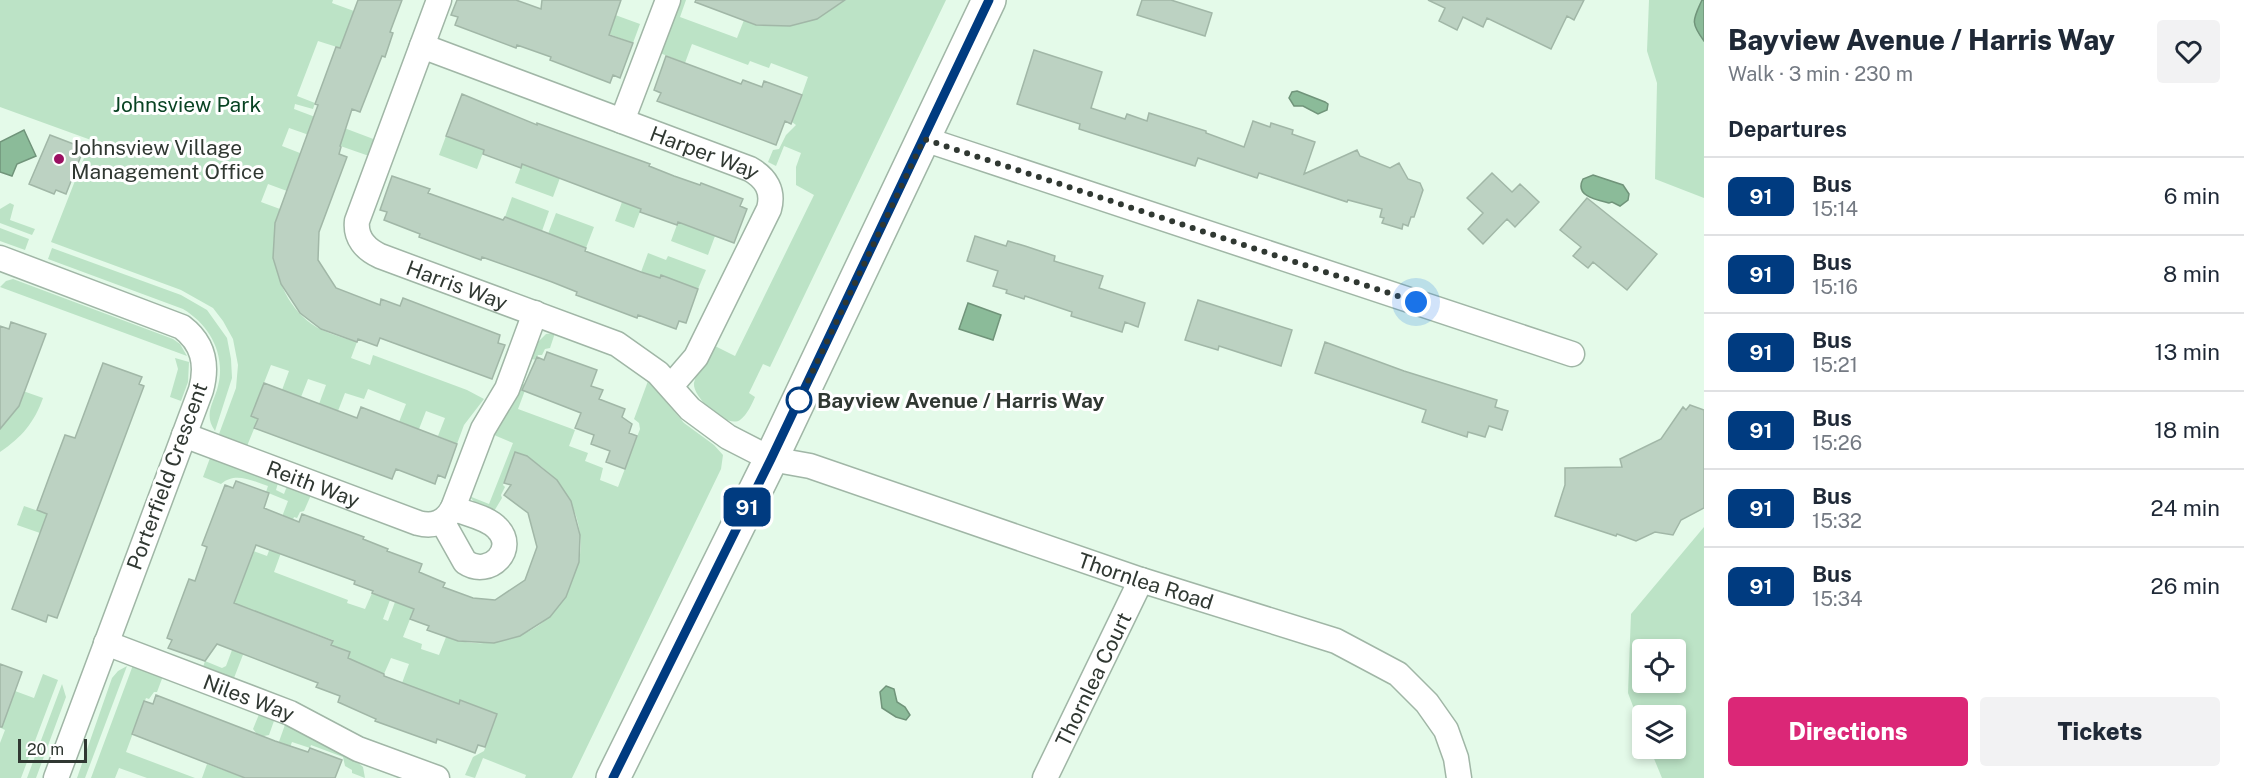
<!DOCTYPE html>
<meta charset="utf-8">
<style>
:root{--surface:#fff;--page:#f2f2f3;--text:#1f2937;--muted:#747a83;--line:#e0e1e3;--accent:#db2777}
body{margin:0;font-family:"Public Sans",sans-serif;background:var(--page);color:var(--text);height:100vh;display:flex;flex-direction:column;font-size:22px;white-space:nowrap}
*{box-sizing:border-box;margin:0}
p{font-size:20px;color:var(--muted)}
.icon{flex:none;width:33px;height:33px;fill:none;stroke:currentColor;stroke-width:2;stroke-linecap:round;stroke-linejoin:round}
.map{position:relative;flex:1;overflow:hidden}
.panel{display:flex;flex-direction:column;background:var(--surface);width:540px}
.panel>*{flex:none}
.badge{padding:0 12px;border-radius:9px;font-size:21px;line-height:39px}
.fabs{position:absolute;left:1632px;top:639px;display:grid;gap:12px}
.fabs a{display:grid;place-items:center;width:54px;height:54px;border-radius:6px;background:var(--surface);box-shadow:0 3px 9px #0003;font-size:30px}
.scale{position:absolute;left:18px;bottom:15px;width:69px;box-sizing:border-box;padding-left:6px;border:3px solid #303832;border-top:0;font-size:16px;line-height:21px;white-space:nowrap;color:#303832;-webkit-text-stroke:4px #fff;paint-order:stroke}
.you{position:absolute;width:30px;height:30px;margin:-15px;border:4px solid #fff;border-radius:50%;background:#1a73e8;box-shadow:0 0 0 9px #1a73e833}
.map>.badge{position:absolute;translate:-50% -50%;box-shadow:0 0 0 3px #fff}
h2{padding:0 24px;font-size:22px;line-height:54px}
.round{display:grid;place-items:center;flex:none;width:63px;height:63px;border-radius:6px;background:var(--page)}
.summary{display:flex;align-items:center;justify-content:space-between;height:102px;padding:0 24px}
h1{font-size:28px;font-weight:800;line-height:45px}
.button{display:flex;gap:12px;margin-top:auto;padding:12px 24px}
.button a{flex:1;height:69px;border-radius:6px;background:var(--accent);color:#fff;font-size:24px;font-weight:800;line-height:69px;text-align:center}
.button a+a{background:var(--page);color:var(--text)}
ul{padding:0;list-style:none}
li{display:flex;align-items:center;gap:18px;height:78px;padding:0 24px;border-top:2px solid var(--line)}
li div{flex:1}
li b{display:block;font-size:22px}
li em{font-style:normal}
li .badge{min-width:66px;font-weight:700;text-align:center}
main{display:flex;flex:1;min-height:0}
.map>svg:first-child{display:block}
.green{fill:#bce3c6;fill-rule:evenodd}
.water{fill:#8bbb99;stroke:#70947a;stroke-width:1.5}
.building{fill:#bcd2c2;stroke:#a1b7a7;stroke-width:1.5}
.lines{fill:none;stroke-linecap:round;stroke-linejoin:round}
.minor-casing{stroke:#a0b6a6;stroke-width:27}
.secondary-casing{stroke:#a0b6a6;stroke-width:36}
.minor{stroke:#fff;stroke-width:24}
.secondary{stroke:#fff;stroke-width:33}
.line-casing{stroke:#fff;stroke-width:14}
.line{stroke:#003b80;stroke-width:9}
.walk{stroke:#303832;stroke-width:6;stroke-dasharray:0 10.8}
.poi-dot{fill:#9b1162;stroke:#fff;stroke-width:2}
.stop-dot{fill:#fff;stroke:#003b80;stroke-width:3}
.labels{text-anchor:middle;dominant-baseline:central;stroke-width:6;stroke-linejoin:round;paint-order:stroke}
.park-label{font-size:21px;fill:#094323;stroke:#fff}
.poi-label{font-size:21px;fill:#303832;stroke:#fff;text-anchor:start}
.street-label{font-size:21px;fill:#303832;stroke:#fff}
.stop-label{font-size:21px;font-weight:bold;fill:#303832;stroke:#fff;text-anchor:start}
</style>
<main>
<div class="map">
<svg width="1704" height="778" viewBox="0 0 1704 778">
<rect width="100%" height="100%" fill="#e4fae9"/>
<path class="green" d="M0,0H333L332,3L354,11L340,48L318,41L297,96L315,103L313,109L295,104L294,109L376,140L369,156L289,128L282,146L300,153L287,191L268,184L261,202L280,209C264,251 279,309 322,330C333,335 345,338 357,342L351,358L370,365L373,355L467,390L484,399L464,425L457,444L438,436L445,418L426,411L419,429L399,422L406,404L368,389L364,399L345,393L338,411L319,404L326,385L308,379L301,397L282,390L289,371L271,365L251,416L258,419L247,446L219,434L236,388L238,365L233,339L223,321L213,308L181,290L51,242L91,140L0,107Z
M574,0L640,24L633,43L558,15Z
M681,0H686L680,17L737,38L744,20L756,25L790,26L817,19L846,0H946L770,367L763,364L749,393L755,397C752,404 747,415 740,420C727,429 692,397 694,383C696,371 709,357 715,346L735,356L814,195L796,185V167L801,153L784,146L776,166L768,162L773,150L779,149L786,135L796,125L792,122L808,77L771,63L769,68L750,61L748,65L692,44L685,63L660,53Z
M1649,0H1704V198L1655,179L1657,83L1647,51Z
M446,136L484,150L477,169L439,155Z
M522,164L560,178L553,197L515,183Z
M512,197L549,211L542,231L505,217Z
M622,202L641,209L634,228L615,221Z
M10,203L14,205L10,220L35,229L32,235L0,223V209Z
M556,213L594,227L586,248L548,234Z
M678,222L715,236L708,255L671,241Z
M0,228L29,239L25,250L0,241Z
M52,248L181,295L207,310L227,338L231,359L232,378L215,431C203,414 214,403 218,386C226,355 210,325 183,309L48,259Z
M648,253L666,260L668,256L706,270L698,289L661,276L660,278L641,272Z
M13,279L173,339L180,344L187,356L0,287L6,281Z
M555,333L550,348L545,349L542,355H538L536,360L532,359L523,384L527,385L518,409L575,430L569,446L588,453L585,461L603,468L600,480L618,487L640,429L639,423L634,419L648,381L684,423L714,445L723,455L721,469L572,778H525L526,775L483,758L475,778L465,775L473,757L484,751L497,714L460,700L458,704L402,683L409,664L391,658L384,674L348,658L331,645L333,640L259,613L234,678L203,667L205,661L222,668L226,666L246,613L227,606L248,549L267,556L288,501L266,492L268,486C250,480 235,472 221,484L203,477L210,458L278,483L276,490L284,494L287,486L311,495L304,511L300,512L297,518L294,517L274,572L348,600L347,603L365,609L372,593L390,600L383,619L388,621L395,602L414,609L403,637L422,644L421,649L439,655L446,637C480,650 522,642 549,617C556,610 561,595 566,586C570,578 577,569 579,561C588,516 558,466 515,453L503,485L505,487L501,495L502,498L493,513L478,506L469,496L489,504L513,443L494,435L515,401L537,343L546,334Z
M175,358L189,362L188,382L181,401L170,397L178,369Z
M23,391L43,398C34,423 22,437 0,452V429L17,407Z
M24,506L47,514L40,533L17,525Z
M1704,527V778H1662L1650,749L1676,748V716H1642V730L1628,693L1631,614ZM1642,650H1676V682H1642Z
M133,665L163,676L157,692H154L149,699L146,698L126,752L195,778H147L119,768L115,778H91Z
M127,666L85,778H77L112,678L118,671Z
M43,674L58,680L21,778H0V743L5,730L1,728L15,691L34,698Z
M62,684L66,697L36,778H27Z
M260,712L275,718L269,735L254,738L256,733L253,729Z
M286,722L338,752L354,759L363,767L365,778L352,773V770L345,766L343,757L311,745L310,748L292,742L285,760L266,778Z
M207,764L245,778H202Z"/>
<path class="water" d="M1702,0H1704V41C1690,22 1693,20 1702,0Z
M1297,91L1325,102L1328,104L1327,110L1318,114L1303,106H1294L1289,98L1292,92Z
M24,130L36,156L17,164L12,176L0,172V142Z
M1593,175L1623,185L1629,194L1628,200L1620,206L1612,202L1609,203C1597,200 1574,196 1583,179Z
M968,303L1001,315L993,340L959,329Z
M886,686L894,689L897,702L905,707L910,715L906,720L896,717L882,708L880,692Z"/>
<path class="building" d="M358,0H402L390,32L393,33L385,57L382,56L360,112L352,109L340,146L341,147L339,154L347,157L319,232L318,260L336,288L380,305L381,299L400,306L403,298L500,335L498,343L505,345L492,379L380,338L377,346L358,339L357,342L321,329L300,313L281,284L273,258L275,223L318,105L315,104L336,47L340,48Z
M457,0H516L541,9L542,0H621L609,35L633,43L620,78L613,75L610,83L550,60L551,57L517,45L516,48L455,25L458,17L451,15Z
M696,0H845L817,19L790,26L756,25L695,2Z
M1142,0H1171L1212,13L1205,36L1137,15Z
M1428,0H1584L1574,20L1567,16L1551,49L1487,18L1483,27L1463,17L1457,30L1439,21L1445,8Z
M1034,50L1102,72L1091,108L1125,119L1127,114L1147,121L1149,113L1206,131V133L1244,147L1253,121L1270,127L1271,123L1293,130L1292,134L1315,142L1304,174L1357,150L1360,156L1390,168L1399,163L1408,179L1420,183L1423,190L1414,217H1411L1408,226L1403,224L1402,229L1382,223L1384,218L1380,217L1382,209L1348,200L1347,202L1259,173L1257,178L1198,158L1195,166L1079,129L1080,124L1017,104Z
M666,56L741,84L743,80L762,87L764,81L802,95L791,124L785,121L776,145L657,101L661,93L654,90Z
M462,94L537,125V123L650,164L649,166L674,176L700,185L701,183L743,199L740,206L747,209L734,243L678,222L677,225L640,212L641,209L522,164L521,168L483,154L484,150L446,136Z
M50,135L84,148L66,194L56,190L54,194L29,184Z
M1492,173L1512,192L1520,184L1539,202L1515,227L1507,219L1483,244L1468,229L1483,213L1467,198Z
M392,176L430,189L428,193L503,220L505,217L542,231L586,248L585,251L641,272L660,278L661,275L698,289L686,323L679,321L676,329L638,315L637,318L576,295L577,292L552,282L482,257L481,260L419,237L420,234L384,220L387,212L380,210Z
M1587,198L1657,254L1627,290L1593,262L1588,268L1573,256L1581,247L1560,230Z
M975,236L1006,246L1008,241L1025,246L1055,256L1054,261L1103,276L1099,288L1145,303L1138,327L1125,322L1122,332L1071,316L1072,312L1025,296L1024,299L1006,293L1007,290L993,286L998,271L967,261Z
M1198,300L1292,330L1281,366L1219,346L1218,350L1185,340Z
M11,322L46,334L19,406L0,429V326L9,329Z
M1325,342L1404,371L1497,400L1495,407L1508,411L1502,430L1489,426L1485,437L1468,432L1467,437L1422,422L1426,410L1315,373Z
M547,352L597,370L591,386L603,390L599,399L625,409L622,417L632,424L629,433L637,436L625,469L606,462L610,451L591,444L594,435L575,428L581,413L522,390L537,357L544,360Z
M103,363L142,377L139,384L144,386L57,618L48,615L46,622L12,609L47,514L37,510L51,472L65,435L75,438Z
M264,383L357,418L361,407L457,444L445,478L438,475L435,484L396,469L392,479L254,428L258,419L251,416Z
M1690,405L1704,410V508L1681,520L1673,535L1655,532L1636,541L1617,534L1616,536L1555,516L1565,485V468L1622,467L1620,459L1661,439L1683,407L1686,410Z
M515,452L527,456L557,480L571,501L580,535L579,562L566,597L550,617L520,636L494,643L458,641L427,630L429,626L410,619L414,609L372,593L373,591L354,584L355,581L256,545L234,603L333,641L331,645L350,652L348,658L384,674V676L459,704L460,700L497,714L485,747L478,745L475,753L437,739L436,743L375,721L376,719L338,702L340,696L316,687L318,683L217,644L205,661L168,648L172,640L167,638L189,579L195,581L207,547L202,545L225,485L233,488L236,481L269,493L264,508L299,522L302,514L364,537L363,539L388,549L387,551L422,564L419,572L445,583L443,587L473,598L495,600L525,580L537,547L528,513L504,495L511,485L504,483Z
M0,664L22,672L2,727H0Z
M156,695L275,741L308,752L310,748L342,760L335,778H245L132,734L144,701L153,704Z"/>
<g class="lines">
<defs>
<g id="minor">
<path id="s1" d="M439,0L357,221C355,238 365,249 380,256L617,344L658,373L690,409L728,437L771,459L810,466L1141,580L1336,641L1398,674L1427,703L1446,730L1456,758L1459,778"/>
<path id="s2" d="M422,46L750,169C766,178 774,191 769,209L696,357L671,386"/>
<path d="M622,121L668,0"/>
<path d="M924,139L1572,354"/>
<path d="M0,258L182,327C203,343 208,364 201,390L56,778"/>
<path id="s3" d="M184,435L418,523C433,527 445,523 453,508L483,429L507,389L535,313"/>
<path d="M442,521L465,562C490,579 518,548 497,528C487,517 466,514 453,508"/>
<path id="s4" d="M106,643L290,713L358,749L437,778"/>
<path id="s5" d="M1045,778L1141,580"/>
</g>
<path id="secondary" d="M613,778L771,459L989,0"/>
</defs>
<use href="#minor" class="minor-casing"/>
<use href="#secondary" class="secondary-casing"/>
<use href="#minor" class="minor"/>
<use href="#secondary" class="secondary"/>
</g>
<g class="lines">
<defs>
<path id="line" d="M613,778L771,459L989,0"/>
</defs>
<use href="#line" class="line-casing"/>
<use href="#line" class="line"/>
<path class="walk" d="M799,400L924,139L1416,302"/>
</g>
<circle class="poi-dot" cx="59" cy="159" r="6"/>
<circle class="stop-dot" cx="799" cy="400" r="12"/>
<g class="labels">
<g class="park-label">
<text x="187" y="104">Johnsview Park</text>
</g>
<g class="poi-label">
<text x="71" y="147">Johnsview Village<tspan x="71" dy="24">Management Office</tspan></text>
</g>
<g class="street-label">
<text stroke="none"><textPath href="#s2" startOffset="302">Harper Way</textPath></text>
<text stroke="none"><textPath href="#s1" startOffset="363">Harris Way</textPath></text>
<text transform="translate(167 476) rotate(-70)">Porterfield Crescent</text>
<text stroke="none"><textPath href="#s3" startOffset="138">Reith Way</textPath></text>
<text stroke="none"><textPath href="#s1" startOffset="1122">Thornlea Road</textPath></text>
<text stroke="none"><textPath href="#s5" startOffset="110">Thornlea Court</textPath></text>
<text stroke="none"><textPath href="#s4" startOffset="153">Niles Way</textPath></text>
</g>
<g class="stop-label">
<text x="817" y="400">Bayview Avenue / Harris Way</text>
</g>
</g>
</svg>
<div class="fabs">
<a><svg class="icon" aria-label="locate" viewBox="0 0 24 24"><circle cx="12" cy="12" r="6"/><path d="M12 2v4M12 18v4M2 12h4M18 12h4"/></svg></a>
<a><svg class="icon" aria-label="layers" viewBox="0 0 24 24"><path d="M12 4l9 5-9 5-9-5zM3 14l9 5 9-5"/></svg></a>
</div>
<div class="scale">20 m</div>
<div class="you" style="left:1416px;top:302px"></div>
<b class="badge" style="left:747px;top:507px;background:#003b80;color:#fff">91</b>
</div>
<section class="panel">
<div class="summary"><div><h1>Bayview Avenue / Harris Way</h1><p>Walk · 3 min · 230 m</p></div><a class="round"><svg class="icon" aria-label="heart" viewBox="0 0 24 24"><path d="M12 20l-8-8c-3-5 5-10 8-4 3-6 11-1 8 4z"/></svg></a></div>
<h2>Departures</h2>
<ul>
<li><span class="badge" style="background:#003b80;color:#fff">91</span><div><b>Bus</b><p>15:14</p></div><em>6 min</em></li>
<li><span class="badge" style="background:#003b80;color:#fff">91</span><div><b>Bus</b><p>15:16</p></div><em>8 min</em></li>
<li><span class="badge" style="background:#003b80;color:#fff">91</span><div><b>Bus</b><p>15:21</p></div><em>13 min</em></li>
<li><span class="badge" style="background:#003b80;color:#fff">91</span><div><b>Bus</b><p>15:26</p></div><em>18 min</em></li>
<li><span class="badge" style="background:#003b80;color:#fff">91</span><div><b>Bus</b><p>15:32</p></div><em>24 min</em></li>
<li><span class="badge" style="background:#003b80;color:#fff">91</span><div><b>Bus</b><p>15:34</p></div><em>26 min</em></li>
</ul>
<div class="button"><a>Directions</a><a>Tickets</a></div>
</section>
</main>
